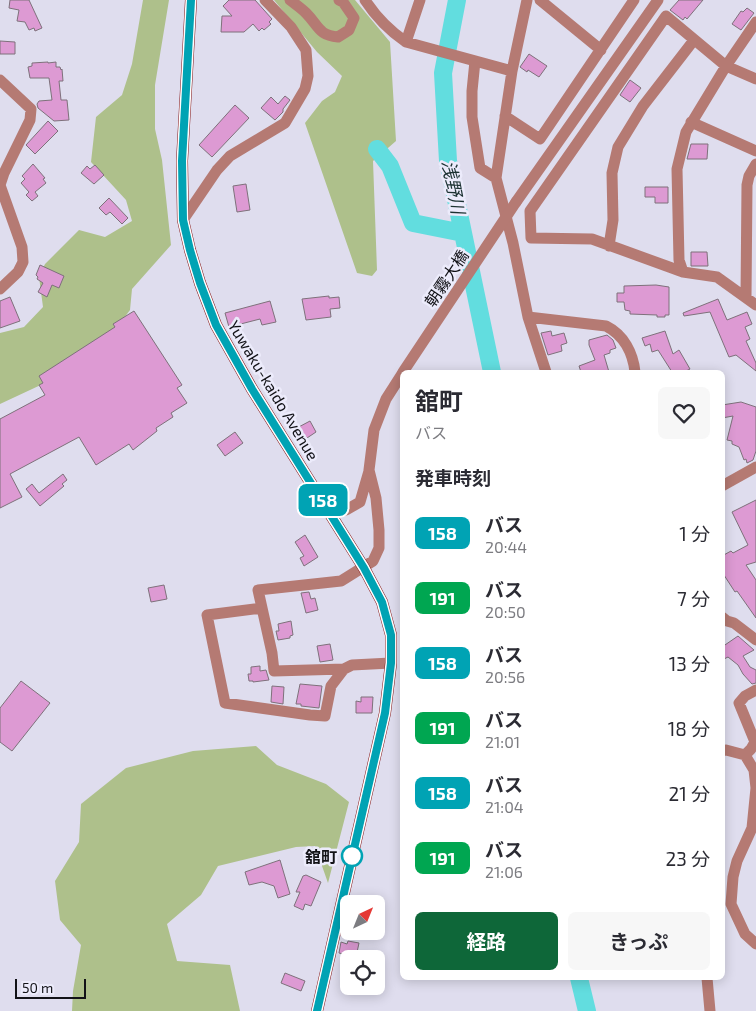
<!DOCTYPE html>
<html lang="ja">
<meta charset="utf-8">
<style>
:root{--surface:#fff;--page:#f7f7f7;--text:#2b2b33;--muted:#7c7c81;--accent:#0e6739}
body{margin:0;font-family:"Exo 2","Noto Sans JP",sans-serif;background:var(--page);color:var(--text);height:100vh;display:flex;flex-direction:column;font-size:19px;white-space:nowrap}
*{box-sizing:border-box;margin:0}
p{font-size:16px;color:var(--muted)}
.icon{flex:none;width:28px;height:28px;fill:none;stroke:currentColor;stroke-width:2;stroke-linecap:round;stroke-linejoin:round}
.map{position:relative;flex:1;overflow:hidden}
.drawer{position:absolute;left:400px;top:370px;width:325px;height:610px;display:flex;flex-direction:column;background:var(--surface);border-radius:8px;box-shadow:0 2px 12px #0003}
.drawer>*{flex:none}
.badge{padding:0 10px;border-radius:8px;font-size:18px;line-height:32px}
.needle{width:32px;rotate:43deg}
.controls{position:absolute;left:340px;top:895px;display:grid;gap:10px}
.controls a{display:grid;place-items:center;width:45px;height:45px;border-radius:8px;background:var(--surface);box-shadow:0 2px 12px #0003;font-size:25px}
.scale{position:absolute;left:15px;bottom:12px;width:71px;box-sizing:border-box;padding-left:5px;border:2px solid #121217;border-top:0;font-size:14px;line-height:18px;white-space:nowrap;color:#121217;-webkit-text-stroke:4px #ecebfb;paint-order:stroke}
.map>.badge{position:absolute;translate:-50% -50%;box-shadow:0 0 0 2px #fff}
h2{padding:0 15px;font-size:19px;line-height:45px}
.round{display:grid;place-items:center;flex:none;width:52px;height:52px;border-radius:8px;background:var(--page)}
.overview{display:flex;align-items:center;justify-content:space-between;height:85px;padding:0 15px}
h1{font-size:24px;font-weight:700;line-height:38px}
.button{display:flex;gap:10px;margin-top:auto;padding:10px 15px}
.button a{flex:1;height:58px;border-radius:8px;background:var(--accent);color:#fff;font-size:20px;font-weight:700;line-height:58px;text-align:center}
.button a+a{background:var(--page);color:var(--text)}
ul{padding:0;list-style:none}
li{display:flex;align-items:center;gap:15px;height:65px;padding:0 15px}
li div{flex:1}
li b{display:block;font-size:19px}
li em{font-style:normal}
li .badge{min-width:55px;font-weight:700;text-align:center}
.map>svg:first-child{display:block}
.green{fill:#aec08b}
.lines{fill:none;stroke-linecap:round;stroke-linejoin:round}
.river{stroke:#62dddf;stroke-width:18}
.building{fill:#dd9ad3;stroke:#7e717b}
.minor{stroke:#b57a73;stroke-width:11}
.major{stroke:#841719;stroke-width:12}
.minor-bridge{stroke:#b57a73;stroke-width:11}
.line-casing{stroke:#fff;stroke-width:11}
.line{stroke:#00a3b4;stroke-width:8}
.stop-dot{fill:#fff;stroke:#00a3b4;stroke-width:2.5}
.labels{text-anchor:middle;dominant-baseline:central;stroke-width:5;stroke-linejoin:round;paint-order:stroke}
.street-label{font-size:16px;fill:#121217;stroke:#ecebfb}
.stop-label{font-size:16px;font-weight:bold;fill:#121217;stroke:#ecebfb;text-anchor:end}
.water-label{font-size:18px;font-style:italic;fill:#1c3232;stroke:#ecebfb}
</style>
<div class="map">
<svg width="756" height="1011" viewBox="0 0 756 1011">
<rect width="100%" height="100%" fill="#dfddee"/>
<path class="green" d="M143,0H169L155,85V129L162,160L171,245L132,289L130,310L118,326L45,383L0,404V333L24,327L43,307L39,277L45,264L79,230L105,237L132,221L126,200L91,162L96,117L122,95L132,64Z
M274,0H355L390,42L396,141L373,161L377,270L372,276L357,273L305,123L322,101L335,92L342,76L317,52Z
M256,746L277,765L326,784L349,802L328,883L315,846L296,847L218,866L201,895L167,924L177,961L230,965L240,1011H72L73,991L81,945L60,920L55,881L79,842L81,804L126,768L193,751Z"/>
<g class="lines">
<path class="river" d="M457,0L443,73L448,161L492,372
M377,149L390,166L413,223L463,233
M579,978L587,1011"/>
</g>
<path class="building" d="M10,0H29L42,28L35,31L34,28L29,30L25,22L17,21L19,10L9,8Z
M229,0H255L272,19L269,22L271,24L264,30L262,28L259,31L253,24L244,32H221L222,16H232L223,6Z
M679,0H703L687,19L685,17L683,20L670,10Z
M747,8L754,13L741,30L732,24L741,11L743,12Z
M0,41L15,42V54H0Z
M529,54L547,66L539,77L528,70L527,72L520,67Z
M48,62V63L56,62V67H60L61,70L62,69L63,81H59L61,100H67L69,120L54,121L38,108L37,104L39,101L52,100L49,78H30L28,67L32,66V63Z
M630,80L641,88L630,102L620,95Z
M285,96L290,100L283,109V112L275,120L261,108L271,97L278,104Z
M235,105L249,118L212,157L199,145Z
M48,121L58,131L35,154L26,145Z
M691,144H708L707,159H687Z
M33,164L45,178L43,179L46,183L35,192L38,196L32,201L26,195L29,192L21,183L25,179L22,176Z
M95,165L104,175L94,184L81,173L87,166L90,169Z
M246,184L250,210L237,212L233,186Z
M645,187H668V203H655V197H645Z
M109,198L128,218L122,224L110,212L106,215L99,208Z
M691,252H707L708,266H691Z
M40,265L64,276L59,288L52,285L47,297L38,292L43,283L37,279L38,277L36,275Z
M656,285L669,287V315H665V317H657V315L630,314V311L625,310L624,302H617V293H624V286Z
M329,296V298L339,297L340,308L330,309L331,317L306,320L302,299Z
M10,297L20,321L0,328V301Z
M718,299L727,320L747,312L752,324L745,327L750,339L746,341L756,363V371L736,355L729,357L710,312L684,316L683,313Z
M270,301L276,322L262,325L260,319L229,327L225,313Z
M134,311L182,385L177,388L187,403L171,413L173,417L156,428L157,431L133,450L129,444L96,465L79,437L10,474L22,497L0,508V419L45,395L39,385L43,383L39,376L115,327L113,324Z
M551,331L552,336L564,333L567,343L561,345L562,351L548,355L541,333Z
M665,331L673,354L679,350L690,369L684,372H672L658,350L652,352L650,344L645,346L642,338Z
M607,335L613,340L616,348L610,350V353L604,355L609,372H581L579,366L595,360L589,345V340Z
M741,402L756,407V451L753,460L747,463L746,459L744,460L739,447L732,444V441L727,440L733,416L722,418V405Z
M310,421L316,432L301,442L295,432L297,431L295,429Z
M235,432L243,443L225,456L217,445Z
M63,474L67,480L62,484L64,486L40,506L26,489L32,484L39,493Z
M756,500V562L746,565L756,580V618L737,591L735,592L722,572V556L731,551L733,553L748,545L732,512Z
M305,535L318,557L304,566L300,558L304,556L295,542Z
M164,585L167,599L151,602L148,588Z
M309,592L311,599L315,598L318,610L306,613L301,593Z
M291,621L293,635L290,636V638L278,640L276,631H279L278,624Z
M738,636L754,650L743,656L750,667L756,670V683L752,684L743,674L738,665L728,657L722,660V647Z
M330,644L333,660L320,662L317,646Z
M260,666V671L266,670L269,680L253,682V681H249L248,674H251V667Z
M21,681L50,703L12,751L0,742V708Z
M300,684L322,686L319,708L301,706V704H296Z
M272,686L284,687L283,704L271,702Z
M361,697H373L372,713H356V701L361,702Z
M280,860L290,894L278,898L274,886L262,882L249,885L245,872Z
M306,875L321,882L311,906L305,904L303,910L294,906L300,892H296L303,876Z
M348,941L359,943L356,957L339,953L341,942L347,944Z
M285,973L305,981L301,991L281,983Z"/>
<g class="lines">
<path class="minor" d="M290,0C295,4 301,8 306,13C319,26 318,35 338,37L349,30L354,18L343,2L339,0
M365,0C376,17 390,31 406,42L512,71
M527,0L512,71L496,178L513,243L528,317L546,372
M540,0L601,50
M406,42L420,0
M475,61L472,91V117L480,168L496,178
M756,79L726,66L666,16L530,211L531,238L592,239L683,272L717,277L756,305
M0,80L31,109L30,120L4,173L0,185L22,247L23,262L18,272L0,289
M505,116L540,139L634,0
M691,122L756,151
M516,202L658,0
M183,220L217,170L230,156L285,123L305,89L308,76L306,50L291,27L265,0
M609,246L613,220L612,173L618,147L643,106L694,40
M683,272L679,260L677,169L686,132L726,66L756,22
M746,297L747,185L749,176L756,164
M528,317L606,326C624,335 633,353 635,372
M722,486L756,467
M327,507L346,510L360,502L369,471
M262,608L207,615L225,703L310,715L325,716L331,686L344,669
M722,617L727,621L734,623L756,640
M391,663L352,665L344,669L274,671L272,653L258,590L341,581L373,561L379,548V530L376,498L369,470L374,430L386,399L402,374
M722,751L726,750L745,755L754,770L756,788L752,828L737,861L733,877L731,904L745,934L756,944
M745,755L751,749L755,742L739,703L745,696L756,690
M707,978L710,1011"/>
<path class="major" d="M191,0L182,161L183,220L190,250L200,283L216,325L252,389L364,568L382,602L391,635V663L385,713L317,1011"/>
<path class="minor-bridge" d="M403,372L516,202"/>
</g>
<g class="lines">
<defs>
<path id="line" d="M191,0L182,161L183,220L190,250L200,283L216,325L252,389L364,568L382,602L391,635V663L385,713L317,1011"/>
</defs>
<use href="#line" class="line-casing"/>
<use href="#line" class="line"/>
</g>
<circle class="stop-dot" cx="352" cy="856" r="10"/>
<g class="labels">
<g class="street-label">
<text transform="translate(446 278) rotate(-56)">朝霧大橋</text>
<text transform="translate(274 390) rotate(59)">Yuwaku-kaido Avenue</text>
</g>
<g class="stop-label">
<text x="337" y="856">舘町</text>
</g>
<g class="water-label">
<text transform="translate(454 187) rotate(79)">浅野川</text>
</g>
</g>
</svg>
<div class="controls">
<a><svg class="needle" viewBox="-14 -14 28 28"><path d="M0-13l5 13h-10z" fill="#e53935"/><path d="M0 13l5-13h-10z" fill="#7c7c81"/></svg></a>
<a><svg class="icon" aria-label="locate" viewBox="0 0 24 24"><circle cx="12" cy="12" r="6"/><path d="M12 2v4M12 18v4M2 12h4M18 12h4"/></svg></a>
</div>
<div class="scale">50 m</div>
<b class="badge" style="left:323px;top:500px;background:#00a3b4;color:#fff">158</b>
<section class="drawer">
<div class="overview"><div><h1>舘町</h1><p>バス</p></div><a class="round"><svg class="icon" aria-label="heart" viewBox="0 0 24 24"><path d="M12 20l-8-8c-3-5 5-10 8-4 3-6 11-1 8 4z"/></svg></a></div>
<h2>発車時刻</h2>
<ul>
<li><span class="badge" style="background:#00a3b4;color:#fff">158</span><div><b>バス</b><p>20:44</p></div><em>1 分</em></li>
<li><span class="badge" style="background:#00a651;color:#fff">191</span><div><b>バス</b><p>20:50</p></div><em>7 分</em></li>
<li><span class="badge" style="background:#00a3b4;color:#fff">158</span><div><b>バス</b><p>20:56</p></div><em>13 分</em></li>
<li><span class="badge" style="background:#00a651;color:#fff">191</span><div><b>バス</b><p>21:01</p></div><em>18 分</em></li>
<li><span class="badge" style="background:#00a3b4;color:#fff">158</span><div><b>バス</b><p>21:04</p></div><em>21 分</em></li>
<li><span class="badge" style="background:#00a651;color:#fff">191</span><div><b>バス</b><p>21:06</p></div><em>23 分</em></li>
</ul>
<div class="button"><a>経路</a><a>きっぷ</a></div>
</section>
</div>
